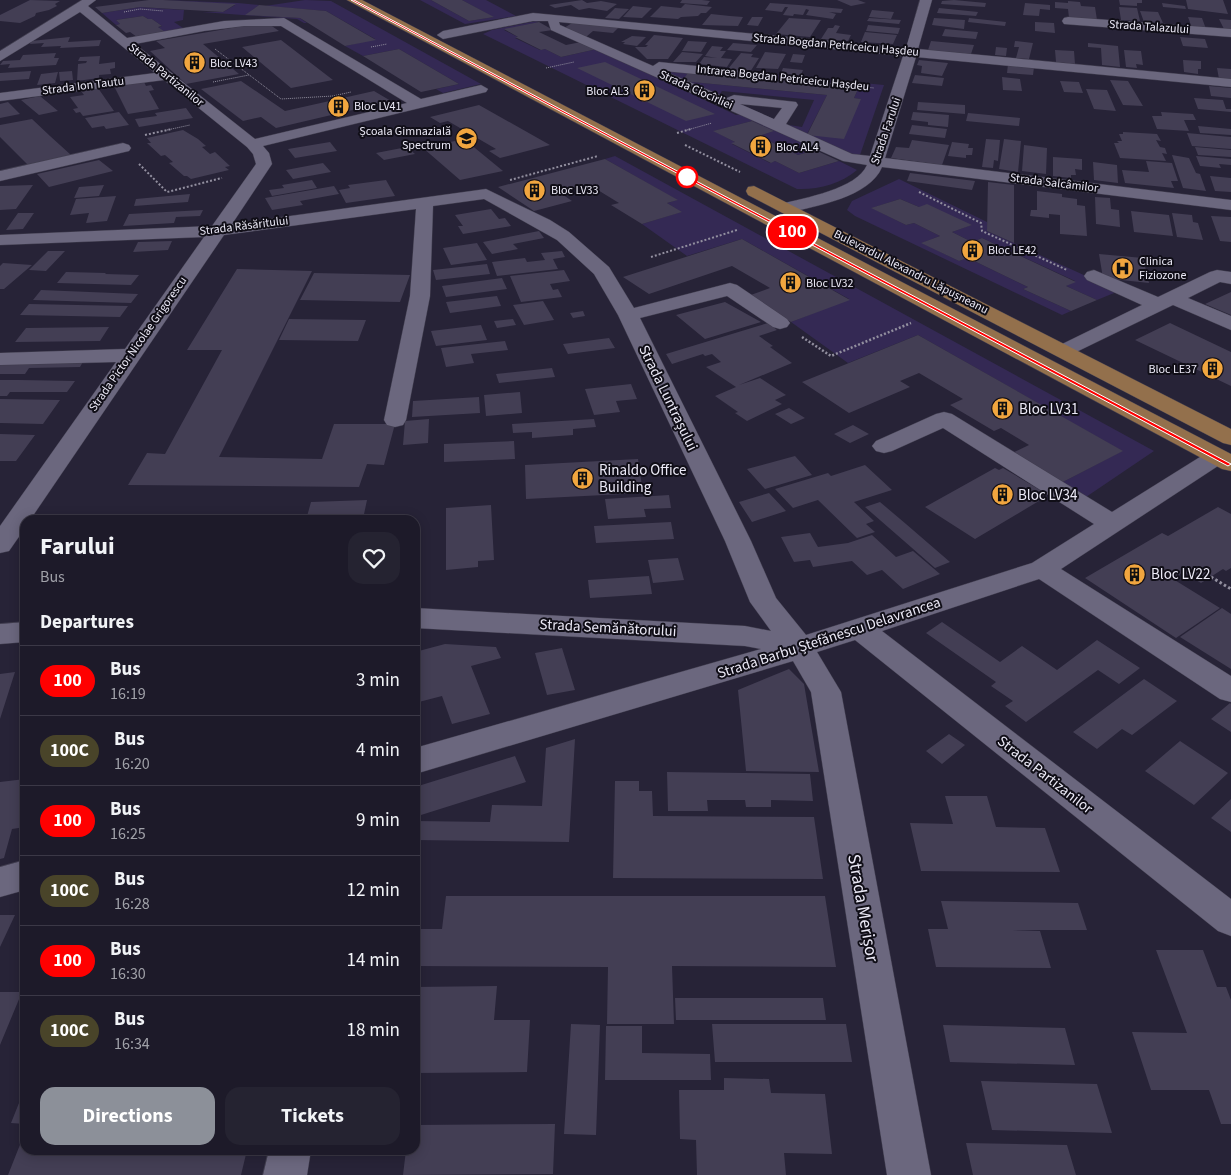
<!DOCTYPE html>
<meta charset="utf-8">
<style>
:root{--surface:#1d1a29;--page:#252331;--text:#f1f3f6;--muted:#a0a1a8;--line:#3b3846;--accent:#8c9099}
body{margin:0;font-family:"Source Sans 3",sans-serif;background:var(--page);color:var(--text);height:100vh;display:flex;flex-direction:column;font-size:19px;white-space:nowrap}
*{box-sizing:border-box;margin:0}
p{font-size:16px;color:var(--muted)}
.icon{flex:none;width:28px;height:28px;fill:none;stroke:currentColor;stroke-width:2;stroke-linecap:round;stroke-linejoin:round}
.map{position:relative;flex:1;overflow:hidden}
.drawer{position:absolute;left:20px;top:515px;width:400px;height:640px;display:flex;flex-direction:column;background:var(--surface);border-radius:15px;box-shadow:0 2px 12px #0003,0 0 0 1px var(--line)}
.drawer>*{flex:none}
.badge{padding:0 10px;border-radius:16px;font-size:18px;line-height:32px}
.map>.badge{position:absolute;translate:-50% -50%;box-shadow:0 0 0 2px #fff}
h2{padding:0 20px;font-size:19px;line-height:45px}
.round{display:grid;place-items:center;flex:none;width:52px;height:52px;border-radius:15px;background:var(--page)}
.headline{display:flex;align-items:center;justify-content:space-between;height:85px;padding:0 20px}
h1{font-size:24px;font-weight:700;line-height:38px}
.primary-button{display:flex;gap:10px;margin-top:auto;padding:10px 20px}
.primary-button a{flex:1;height:58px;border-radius:15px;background:var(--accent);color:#fff;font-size:20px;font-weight:700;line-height:58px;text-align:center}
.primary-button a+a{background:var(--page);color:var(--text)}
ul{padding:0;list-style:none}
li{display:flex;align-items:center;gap:15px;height:70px;padding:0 20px;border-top:1px solid var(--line)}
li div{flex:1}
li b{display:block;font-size:19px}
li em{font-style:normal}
li .badge{min-width:55px;font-weight:700;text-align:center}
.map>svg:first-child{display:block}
.green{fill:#342954}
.building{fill:#433e54}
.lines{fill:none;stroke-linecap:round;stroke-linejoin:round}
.minor-casing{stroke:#403d4e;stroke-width:1}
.major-casing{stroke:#403d4e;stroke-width:1}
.path-far3{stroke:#928f9f;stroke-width:1;stroke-dasharray:1 1;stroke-linecap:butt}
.path-far2{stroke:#928f9f;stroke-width:2;stroke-dasharray:2 2;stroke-linecap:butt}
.path-far1{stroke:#928f9f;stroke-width:2.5;stroke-dasharray:2 2;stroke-linecap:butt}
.path{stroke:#928f9f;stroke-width:3;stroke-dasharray:2.5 2.5;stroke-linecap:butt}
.minor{fill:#6b677e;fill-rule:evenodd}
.major{fill:#93704c;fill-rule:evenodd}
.line{fill:#f00;stroke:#fff}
.stop-dot{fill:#fff;stroke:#f00;stroke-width:2.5}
.labels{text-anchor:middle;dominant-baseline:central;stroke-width:4;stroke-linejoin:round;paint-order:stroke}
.far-street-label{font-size:12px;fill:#ebe9f6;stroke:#100e17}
.far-poi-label{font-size:12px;fill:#ebe9f6;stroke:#100e17;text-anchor:start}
.street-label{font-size:15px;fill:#ebe9f6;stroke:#100e17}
.poi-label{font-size:15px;fill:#ebe9f6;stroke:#100e17;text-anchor:start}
.near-street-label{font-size:18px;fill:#ebe9f6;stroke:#100e17}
</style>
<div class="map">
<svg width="1231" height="1175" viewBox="0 0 1231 1175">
<rect width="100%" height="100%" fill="#272337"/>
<path class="green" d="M163,0L238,3L259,5L246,15L300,18L307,23H304L297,19L202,12H223L235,5Z
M305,0L331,1L481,84L443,93L436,89L459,84L399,49L363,56L345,46L375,39L326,11L265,6Z
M420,0H431L469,21L493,17L462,0H486L516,16L465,24Z
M140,7L184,10L183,20L174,22L186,30L138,38L162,26L152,19H148L143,16L116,20L120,24L116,25L102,13Z
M536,21L539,22L504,30L518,37L515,38L540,50L545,49L561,57L597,49L736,115L741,114L818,149L798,155L759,136L773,131L752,121L714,131L735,142L732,144L770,163L775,161L799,173L839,161L857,170C841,184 817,190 797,189L483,34L492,30Z
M673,69L690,70L683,81L827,95L807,134L860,99L854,98L859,87L767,78L769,74L884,85L860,155L844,153L786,127L789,125L802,127L814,100L722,91L719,95L668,75Z
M615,156L1154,451L1086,497L1059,484L1122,451L918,335L848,363L791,322L849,299L742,239L687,256L642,224L681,212L667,203L677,200L605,159Z
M899,179L987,222V231L1119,291L1097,300L1066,286L1075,281L982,238L972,242L952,232L971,225L919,207L900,199L872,208L906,225L914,223L940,236L922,243L959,261L968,258L1028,287L1023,289L1071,311L1062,315L855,216L847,210L852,201Z"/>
<path class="building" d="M30,0L60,1L55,4L57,6L49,10L36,13L35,16L20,23L0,21V15Z
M149,0H163L236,4L223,12L140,7L102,13L95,7Z
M431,0H462L494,17L469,21Z
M582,0L587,3L601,1L617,4L607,11L589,8L579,10L571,5L555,8L549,5Z
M682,0H702L710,1L707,5L680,3Z
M837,0H858L866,3L851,6Z
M954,0L986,3L985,7L941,4L942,1Z
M1119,0H1142V3H1137V6L1120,5Z
M1186,0H1223L1228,14L1188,9Z
M1068,1L1080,2L1081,6L1095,7L1097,20L1069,18L1068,9L1055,8V2L1068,3Z
M770,3L799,5L843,9L841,13L829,12L836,14L833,19L806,15L809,10L806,9L803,15L794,14L793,16L783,15L788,7H785L782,12L765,10Z
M1025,3L1050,5V10L1040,9L1039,16L1023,15Z
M1162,3L1185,6L1186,9L1163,7Z
M685,4L712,7L706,13H701L698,16L681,17L678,19L650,17L661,6L681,8Z
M259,5L326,11L376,40L345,46L300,18L245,15Z
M633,6L652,8L642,18L623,17Z
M1119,7L1137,8L1140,21L1121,20Z
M615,8L629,9L619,19L605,18Z
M939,8L978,12L976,16L937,13Z
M872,10L894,12L891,19L869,17Z
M1140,11L1158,12L1163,23L1144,22Z
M711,14L730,16L743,17L738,26L702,25Z
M143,16L148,19H152L162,26L158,27L165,32L137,37L130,32L126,33L116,25L120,24L116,20Z
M752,17H763L758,26L747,25Z
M1188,17L1202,18L1206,29L1192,28Z
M789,18L821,20L810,37L776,34Z
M869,18L901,20L899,24L867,21Z
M934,18L965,20L964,29L932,25Z
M969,18L1006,22L1005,26L968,22Z
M1219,19L1231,20V30L1224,29Z
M266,22L279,31L203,44L239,74L186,84L150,51L165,48L156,41Z
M539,22L553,30L539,32L566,45L581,42L597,49L561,57L545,49L541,50L515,37H518L504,29Z
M1035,22L1054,23L1055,33L1035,31Z
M572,23L619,27L613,33L593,31L586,37L564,28Z
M835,25L840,26L836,33L851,35L848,41L821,39L828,28H833Z
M868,25L900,28L898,34L866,31Z
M945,29L978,32L976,39L942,36Z
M865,32L897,35L893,44L861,42Z
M654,35L683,38L668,59H647L635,47H646L648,45H645Z
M632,36L646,37L637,46L623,44L625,42H621Z
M70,37L68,42L101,40L99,46L60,48L61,46L41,47L44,43L30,44L31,41Z
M1180,37L1205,39L1208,48L1183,46Z
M281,40L333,80L291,88L242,47Z
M688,41L707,42L701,52L682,51Z
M931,41L974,45L971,54L928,50Z
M1015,41L1033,43L1029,59L1016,58L1019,47H1014Z
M733,43L757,45L751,52L727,50Z
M1088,43L1118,46L1120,67L1102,65L1101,48L1088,47Z
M712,46L723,47L720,51H726L721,58L732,59L727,67L699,64L704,57L717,58L705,56Z
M996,47L1007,48L1006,56L995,55Z
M399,49L459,84L421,92L363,56Z
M1055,50L1074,51L1075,64L1056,62Z
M1124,50L1141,51L1143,65L1136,64L1137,68L1126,67Z
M682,52L703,54L696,62H673Z
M765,52L786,54L778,69L756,68Z
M56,53L54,58H59L56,65L8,68L10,64L0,65L3,61L20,60L23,55Z
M741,53L753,54L751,57L759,58L750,72L728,69Z
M793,54L805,55L802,63L790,62Z
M100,56L99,64L115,62V68L110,69L111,74L99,75V78L77,81L78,64L86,63L87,61H78L80,57Z
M919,60L948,63L942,76L921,73L922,66L917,65Z
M1183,60L1201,61V69H1198V74L1184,72Z
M605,62L715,114L686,121L577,68Z
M1008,64L1034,67L1033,75L1007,73Z
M783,68L803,70L800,77L780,75Z
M1217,68L1231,69V81L1219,79Z
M690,70L859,87L854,98L861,99L844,139L807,135L827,95L682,81Z
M31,71L29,79L0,81V73Z
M72,71L73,80L60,81L59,72Z
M58,72L55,83L37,85L41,74Z
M915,75L944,78L942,86L912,83Z
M1002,77L1020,79L1022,91L1003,90Z
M1110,80L1128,81L1143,106L1123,105Z
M241,81L285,111L374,91L391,101L276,128L261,117L243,121L201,89Z
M1060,81L1079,82L1083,93L1064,92Z
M144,82L146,86L151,85L154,90L149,91L159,109L128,114L114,86Z
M1209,86L1231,88V98L1211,96Z
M98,88L114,111L83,116L80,112L76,113L73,109L78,108L70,97L84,95L81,91Z
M1086,89L1107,90L1116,111L1094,109Z
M40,96L58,111L39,115L21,100Z
M1194,98L1223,100L1226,109H1231V112L1198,109Z
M8,102L20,114L0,118V104Z
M918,102L965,105V114L917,110Z
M479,105L550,145L500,158L489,151L496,149L448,121L440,123L430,117Z
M186,108L193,118L139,127L135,119L157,116L155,113Z
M119,112L129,125L106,129L104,126L92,128L85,118Z
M913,112L949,115L948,127L928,125V122L911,120Z
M1161,112L1193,114L1196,120H1184L1189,131L1157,129L1152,116H1162Z
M968,113L1020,118L1019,126L966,121Z
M32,119L50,136L71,155L28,165L0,137V125Z
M752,121L774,131L759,136L798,155L815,150L839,161L799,173L775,161L771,163L731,143L735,142L713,131Z
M912,125L947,129L945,138L909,134Z
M1198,126L1231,129V135L1200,133Z
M183,130L198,139L206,146L202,147L210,154L215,152L230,166L225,167L229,170L191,179L187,176H184L169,163L173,162L165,155L161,156L147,143H151L147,138Z
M1123,132L1157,134L1161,141L1156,140L1160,147L1165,148L1167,154L1162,153L1166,161L1120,158L1114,143H1119L1117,141H1122L1119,134H1123Z
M1187,133L1231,137V149L1192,146Z
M464,139L503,171L460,180L423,148Z
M986,139L1000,140L998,161L994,160L993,168L982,167Z
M1004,139L1021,141L1018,172L999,169Z
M912,140L949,145L942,165L891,158L896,147L909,148Z
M330,142L337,151L295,158L288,149Z
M952,142L969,144L968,148H973L972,155H966V158L948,156Z
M1024,145L1047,148L1046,174L1022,171Z
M407,147L415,154L384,160L376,153Z
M1195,147L1231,150V157L1198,155Z
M1172,155L1189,158L1196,173L1200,174L1206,191L1183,188Z
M1196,156L1231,159V165L1219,164L1221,168L1200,166Z
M1053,157L1082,159V170L1075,169L1076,175H1071V178L1053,176Z
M605,159L678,200L667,203L682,212L642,224L611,205L619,203L588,184L559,192L572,201L534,211L498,187Z
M99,160L113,171L49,187L37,174Z
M1146,161L1172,163L1178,181H1171L1174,188L1125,183L1122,170L1149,172Z
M1093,162L1117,165L1118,183L1094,180Z
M323,163L331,172L293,179L286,170Z
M910,173L975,181L972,190L907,181Z
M1210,176L1231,178V192L1215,191Z
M312,180L317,188L272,196L269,190L284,188L282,185Z
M386,180L395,196L346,203L339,190L350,188L348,185Z
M988,182L1014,185V243L987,231Z
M33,185L16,209L0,210V186Z
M104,185L99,196L74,198L79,187Z
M334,186L339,194L300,201L303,205L272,210L265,198Z
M1037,191L1062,194V197L1077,199V205L1085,206L1087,236L1060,234V215L1049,214V218L1030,216L1031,210H1037Z
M190,194L188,202L134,206L136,199Z
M116,196L107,221L86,223L89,213L70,215L76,199Z
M1095,197L1110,198L1111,209L1119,210L1120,227L1096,224Z
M900,199L919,207L927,204L972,225L952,232L972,242L982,238L1076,282L1066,286L1097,300L1071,311L1023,289L1028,287L968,258L959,261L921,243L940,236L914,223L906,225L871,208Z
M491,209L499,219L505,218L511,226L463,234L458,226H463L455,215Z
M203,210L200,216L176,217L174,223L123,226L129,214Z
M1131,211L1169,215L1173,236L1134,232Z
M18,213H34L23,229L6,230Z
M1172,213L1192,215L1193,222L1198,223L1203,240L1177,237Z
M1211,216L1231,217V242L1220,241Z
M539,231L544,238L513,244L518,249L492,254L483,242Z
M742,239L850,300L791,322L748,296L770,288L732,266L649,294L623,277Z
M172,241L168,250L133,252L138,242Z
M477,243L487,260L451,265L443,248Z
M48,251H65L46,271L29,270Z
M562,251L565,257L553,259L558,269L497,276L492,262L525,258L527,262L545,260L541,253Z
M1099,254L1143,258L1149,283L1103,278Z
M3,263L32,265L4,289H0V266Z
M487,264L490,274L436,280L433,270Z
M237,269L312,271L219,457L322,459L334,424H395L384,465L367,464L359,487L128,485L147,453L165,454L222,350H187Z
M564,270L570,281L550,284L553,290L558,289L562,297L521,302L510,276Z
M66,272L106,273L105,274L139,275L131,285L57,283Z
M314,273L410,275L400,302L300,300Z
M502,278L507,289L446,297L442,286Z
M41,290L138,294L131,303L33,300Z
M1231,292V315L1205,304Z
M497,296L501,306L450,313L446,302Z
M543,301L554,320L524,325L513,305Z
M725,302L761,322L705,339L676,315Z
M29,304L128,306L120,317L20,315Z
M583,311L585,316L573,318L570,313Z
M289,319L366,320L358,341L279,340Z
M513,319L516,325L497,328L494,321Z
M768,323L777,330L759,336L773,346L770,347L792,363L739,385L760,378L786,395L775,400L782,404L747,421L735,413L738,412L715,396L736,387L706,367L721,362L712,354L705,356L703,354L672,364L666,354Z
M1170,323L1231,352V386L1135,340Z
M481,325L487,340L436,346L431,331Z
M109,327L100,341L15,342L26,328Z
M918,335L1123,451L1059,484L1010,454L1029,445L1001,428L994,431L950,405L963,399L919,373L900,381L910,387L849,413L802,382Z
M609,338L615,348L568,354L563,344Z
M505,341L508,350L471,354L474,363L446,367L441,348Z
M84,360L80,367L29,368L25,374H0V362Z
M552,368L555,377L499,383L496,374Z
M0,380H19L75,381L67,392H10L7,396H0Z
M631,384L637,399L616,401L620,412L594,415L585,389Z
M520,392L522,413L486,416L484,395Z
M479,397L480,413L412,417L413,401Z
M0,399L60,400L43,424L0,423Z
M789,408L805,418L791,424L775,414Z
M429,419L428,443L403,445L405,421Z
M594,419L596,427L573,429V435L532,438V432L513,433L512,424Z
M853,425L869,434L850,443L834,434Z
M0,434L35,435L16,461H0Z
M514,441L515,459L444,462V444Z
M795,456L812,475L765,489L747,469Z
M638,459L643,493L526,499L525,465Z
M865,465L892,490L854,502L874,521L866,524L875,532L857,538L818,500L793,508L775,489L828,473L831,476Z
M995,468L999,470L1003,468L1047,494L1042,496L1044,498L975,539L925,507Z
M769,493L786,511L752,522L739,502Z
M669,495L671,508L644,509L646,517L608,519L605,499Z
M367,500L363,519L306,520L311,502Z
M880,502L906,524L950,562L935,568L865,507Z
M491,505L494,560L478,561V567L446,570V508Z
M1218,507L1231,514V568L1226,571L1223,569L1201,583L1183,572L1173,579L1220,608L1176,638L1085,578L1162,533L1168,536Z
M671,522L674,539L596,543L594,526Z
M810,533L818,547L848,543L872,535L896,557L913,551L940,574L903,589L882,570L867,575L852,561L813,567L810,560L794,562L781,537Z
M678,558L684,580L653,583L648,560Z
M649,576L652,594L590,598L588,580Z
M1222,608L1231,614V669L1180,637Z
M942,622L1000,662L1022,646L1057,670L1097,640L1140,668L1119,684L1098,670L1026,722L1005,706L1013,701L991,686L996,682L926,633Z
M445,644L496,647L501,658L471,666L490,714L452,724L442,696L415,703V652Z
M562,648L575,690L547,695L535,653Z
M789,669L804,684L819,772L746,771L738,690Z
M15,672L0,719V674Z
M1144,679L1177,701L1132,735L1122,729L1097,749L1073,732Z
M1230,703L1231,704V732L1211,719Z
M949,734L965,745L942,764L926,751Z
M575,739L569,842L415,840V821L490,822L492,805L542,806L546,748Z
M1180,741L1228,773L1194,805L1145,771Z
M515,756L526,782L421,815L415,798V787Z
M667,772L810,774L813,801L771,800V807H746L745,800H707L708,811H668Z
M25,779V827L12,829L4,858L0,859V782Z
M615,781H639V791H652L653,816L814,817L823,879L613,878Z
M945,796H987L996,827L1045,828L1060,872L921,871L910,823L953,824Z
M1231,799V832L1211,818Z
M446,896H825L836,967L672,966L674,1024H607L608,967L415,966V929H442Z
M941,901L1078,903L1087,930H1012L1040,931L1051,968L936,967L928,929H948Z
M0,915H15L0,947Z
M1156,950H1203L1217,987H1226L1231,1000V1124H1221L1209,1090H1151L1132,1032L1187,1033Z
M497,986L494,1020H530L527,1072L415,1073V987Z
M0,992H22L0,1045Z
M675,998H823L826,1020H676Z
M571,1024L600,1025L596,1135L564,1134Z
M712,1024H846L852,1062H715Z
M943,1025L1065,1028L1075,1065L950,1062Z
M606,1026H642V1053L710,1054L711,1080H605Z
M724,1078L769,1079L771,1093L825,1094L832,1154L784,1153L786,1175H697L696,1140L680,1139L679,1090H724Z
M981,1081L1097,1084L1112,1133L992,1130Z
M25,1088V1124L11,1123Z
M555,1124L553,1174L403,1175L406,1150H415V1125Z
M25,1132V1150H247L241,1175H8Z
M966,1143L1067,1145L1076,1175H973Z"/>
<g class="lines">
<defs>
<path id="minor" d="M82,0H96L88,6L127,38L224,21L284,18L421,99L481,85L488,89L486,92L263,146L269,153L272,164L232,224L486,189L550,220L569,232L609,267L634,308L730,283L737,285L787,319L790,323L787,327L780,329L773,327L727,296L640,318L751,541L776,598L806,635L1032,563L1094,524L943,428L892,451L884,453L876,451L872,446L876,441L936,414L944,412L952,414L1112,512L1208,452L1216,450L1224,452L1228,457L1224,462L1061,569L1231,676V702L1220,699L1039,579L882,631L1231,899V936L1218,931L855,640L817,652L841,692L931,1175H887L811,692L793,661L415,774V748L761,649L745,646L415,628V608L745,626L771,631L750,602L725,541L618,315L594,274L557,240L484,199L433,206L430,296L406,420L403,425L395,427L387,425L384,420L410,296L416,209L224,235L30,520H25V528L9,551L0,553V526L116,362L0,365V353L125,349L204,237L0,245V235L212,226L256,164L253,154L247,147L164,80L0,101V93L155,73L80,12L0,61V51ZM244,26H281L407,103L255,139L135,44L204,31Z
M920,0H932L918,49L1231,79V87L916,57L885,158L1231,200V210L882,167C870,197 816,206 787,213L781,212L778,208L781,204C804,198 857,189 867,165L843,161L551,30L548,21H533L443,39L437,35L443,31L533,13L906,48ZM559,22L903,56L870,156L852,154L786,124L798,105L796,102L734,95L727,98L664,71L767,81L774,77L772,74L659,62L653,66L560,25ZM740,104L782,108L774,119Z
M1068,17L1231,29V37L1064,24L1062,21L1064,18Z
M123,143L129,145L131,148L129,151L0,181V171Z
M1094,270L1158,297L1210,272L1217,270L1231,272V284L1220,282L1188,298L1231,316V330L1173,305L1070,355L1063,357L1056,355L1052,351L1056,347L1142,305L1087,280L1084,276L1087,272Z
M25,622V642L0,644V624Z
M25,860V890L0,897V867Z
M269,1150H311L307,1175H263Z"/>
<path id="major" d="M347,0H362L1231,454V471L1222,469Z
M754,186L1231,429V445L1223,443L748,195L746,191L748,187Z"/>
</defs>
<use href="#minor" class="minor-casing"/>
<use href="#major" class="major-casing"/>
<path class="path-far3" d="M124,12L140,9L163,11
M371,47L387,44
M215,49L281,99L333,96L351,92
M546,68L574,62
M790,79L874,88
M213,82L249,75
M167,130L190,125
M687,130L712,123"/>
<path class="path-far2" d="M677,133L691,129
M145,135L172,129
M685,145L740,172
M139,164L167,192L222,178
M510,180L598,156
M919,192L981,223L982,231L1067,270
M651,257L737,230"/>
<path class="path-far1" d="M802,337L831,356L911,323"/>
<path class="path" d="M1211,577L1231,589"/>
<use href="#minor" class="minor"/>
<use href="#major" class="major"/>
</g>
<path class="line" d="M351,0H354L1231,464L1228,466Z"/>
<defs>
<symbol id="building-disc" viewBox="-11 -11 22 22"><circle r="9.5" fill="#f1a63f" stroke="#100e17"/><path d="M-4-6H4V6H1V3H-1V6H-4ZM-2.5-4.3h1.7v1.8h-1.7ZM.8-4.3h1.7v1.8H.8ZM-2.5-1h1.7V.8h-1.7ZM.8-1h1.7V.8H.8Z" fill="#111"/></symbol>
<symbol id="school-disc" viewBox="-11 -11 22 22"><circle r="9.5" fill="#f1a63f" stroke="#100e17"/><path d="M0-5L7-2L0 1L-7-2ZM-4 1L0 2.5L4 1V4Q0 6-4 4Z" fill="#111"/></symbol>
<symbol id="hospital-disc" viewBox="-11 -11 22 22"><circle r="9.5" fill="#f1a63f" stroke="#100e17"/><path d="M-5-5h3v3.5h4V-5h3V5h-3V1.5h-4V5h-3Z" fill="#111"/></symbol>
</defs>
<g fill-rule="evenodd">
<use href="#building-disc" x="182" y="50" width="25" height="25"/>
<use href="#building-disc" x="632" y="78" width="25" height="25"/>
<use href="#building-disc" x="326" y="94" width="25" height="25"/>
<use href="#school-disc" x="454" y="126" width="25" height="25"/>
<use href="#building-disc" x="748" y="134" width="25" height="25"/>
<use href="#building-disc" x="522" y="178" width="25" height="25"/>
<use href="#building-disc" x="960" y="238" width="25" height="25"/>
<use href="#hospital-disc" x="1110" y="256" width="25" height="25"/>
<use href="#building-disc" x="778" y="270" width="25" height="25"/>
<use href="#building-disc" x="1200" y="356" width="25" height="25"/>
<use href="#building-disc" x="990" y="396" width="25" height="25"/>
<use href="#building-disc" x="570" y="466" width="25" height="25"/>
<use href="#building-disc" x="990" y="482" width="25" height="25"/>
<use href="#building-disc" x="1122" y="562" width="25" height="25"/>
</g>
<circle class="stop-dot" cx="687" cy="177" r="10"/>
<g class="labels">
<g class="far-street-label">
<text transform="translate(1149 27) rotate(4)">Strada Talazului</text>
<text transform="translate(836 45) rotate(5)">Strada Bogdan Petriceicu Hașdeu</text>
<text transform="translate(166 75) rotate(39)">Strada Partizanilor</text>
<text transform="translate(783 78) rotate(6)">Intrarea Bogdan Petriceicu Hașdeu</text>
<text transform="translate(83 86) rotate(-7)">Strada Ion Tautu</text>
<text transform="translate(696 90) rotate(24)">Strada Ciocîrliei</text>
<text transform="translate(886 131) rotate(-71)">Strada Farului</text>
<text transform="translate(1054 183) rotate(7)">Strada Salcâmilor</text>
<text transform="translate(244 226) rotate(-7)">Strada Răsăritului</text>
<text transform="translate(911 272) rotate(27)">Bulevardul Alexandru Lăpușneanu</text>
<text transform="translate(138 344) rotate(-55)">Strada Pictor Nicolae Grigorescu</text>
</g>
<g class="far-poi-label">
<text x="210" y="63">Bloc LV43</text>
<text x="629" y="91" text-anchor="end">Bloc AL3</text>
<text x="354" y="106">Bloc LV41</text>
<text x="451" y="131" text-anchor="end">Școala Gimnazială<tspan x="451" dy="14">Spectrum</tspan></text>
<text x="776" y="147">Bloc AL4</text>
<text x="551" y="190">Bloc LV33</text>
<text x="988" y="250">Bloc LE42</text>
<text x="1139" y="261">Clinica<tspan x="1139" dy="14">Fiziozone</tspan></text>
<text x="806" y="283">Bloc LV32</text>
<text x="1197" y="369" text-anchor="end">Bloc LE37</text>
</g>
<g class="street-label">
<text transform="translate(668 398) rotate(64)">Strada Luntrașului</text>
<text transform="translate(608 628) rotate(3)">Strada Semănătorului</text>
<text transform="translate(829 638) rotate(-18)">Strada Barbu Ștefănescu Delavrancea</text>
<text transform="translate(1045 775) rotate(38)">Strada Partizanilor</text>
</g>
<g class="poi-label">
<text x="1019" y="409">Bloc LV31</text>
<text x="599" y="470">Rinaldo Office<tspan x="599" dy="17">Building</tspan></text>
<text x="1018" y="495">Bloc LV34</text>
<text x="1151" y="574">Bloc LV22</text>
</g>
<g class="near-street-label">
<text transform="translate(863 908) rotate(80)">Strada Merișor</text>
</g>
</g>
</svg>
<b class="badge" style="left:792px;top:232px;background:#f00;color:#fff">100</b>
<section class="drawer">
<div class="headline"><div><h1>Farului</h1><p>Bus</p></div><a class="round"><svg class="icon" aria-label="heart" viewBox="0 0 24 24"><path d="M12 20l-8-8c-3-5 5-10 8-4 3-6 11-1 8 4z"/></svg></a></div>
<h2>Departures</h2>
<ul>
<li><span class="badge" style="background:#f00;color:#fff">100</span><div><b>Bus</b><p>16:19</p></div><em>3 min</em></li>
<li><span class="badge" style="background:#494429;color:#fff">100C</span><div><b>Bus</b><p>16:20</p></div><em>4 min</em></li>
<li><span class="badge" style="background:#f00;color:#fff">100</span><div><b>Bus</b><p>16:25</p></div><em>9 min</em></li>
<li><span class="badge" style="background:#494429;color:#fff">100C</span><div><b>Bus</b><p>16:28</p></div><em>12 min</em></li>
<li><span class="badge" style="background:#f00;color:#fff">100</span><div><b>Bus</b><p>16:30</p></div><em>14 min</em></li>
<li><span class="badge" style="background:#494429;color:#fff">100C</span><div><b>Bus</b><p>16:34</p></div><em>18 min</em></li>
</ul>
<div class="primary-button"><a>Directions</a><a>Tickets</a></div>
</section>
</div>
